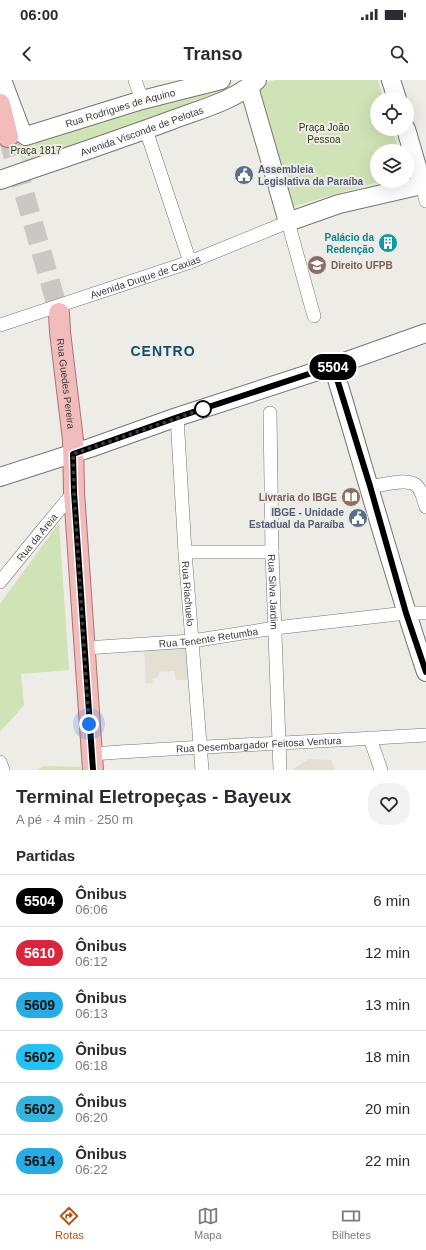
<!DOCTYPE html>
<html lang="pt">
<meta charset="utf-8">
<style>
:root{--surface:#fff;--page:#f2f2f3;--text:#2b2b33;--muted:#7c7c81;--line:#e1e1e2;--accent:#b45309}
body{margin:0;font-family:Helvetica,sans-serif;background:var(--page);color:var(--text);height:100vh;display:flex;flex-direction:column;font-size:15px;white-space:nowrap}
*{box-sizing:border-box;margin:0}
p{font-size:13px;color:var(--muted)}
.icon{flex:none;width:22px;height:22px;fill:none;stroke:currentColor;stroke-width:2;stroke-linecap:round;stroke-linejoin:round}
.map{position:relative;height:690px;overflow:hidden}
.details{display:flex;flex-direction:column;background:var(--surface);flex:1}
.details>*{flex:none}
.badge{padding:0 8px;border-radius:13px;font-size:14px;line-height:26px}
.buttons{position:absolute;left:370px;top:12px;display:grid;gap:8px}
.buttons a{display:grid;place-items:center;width:44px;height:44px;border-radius:50%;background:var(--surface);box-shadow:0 4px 16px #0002;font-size:20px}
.you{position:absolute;width:20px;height:20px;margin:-10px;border:3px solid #fff;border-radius:50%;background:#1a73e8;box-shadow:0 0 0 6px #1a73e833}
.map>.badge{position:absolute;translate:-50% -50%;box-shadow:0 0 0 2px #fff}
h2{padding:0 16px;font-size:15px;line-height:36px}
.round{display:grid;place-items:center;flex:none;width:42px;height:42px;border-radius:16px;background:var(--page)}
.summary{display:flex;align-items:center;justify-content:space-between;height:68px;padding:0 16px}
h1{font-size:19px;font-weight:700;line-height:30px}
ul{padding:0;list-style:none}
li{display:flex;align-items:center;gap:12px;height:52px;padding:0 16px;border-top:1px solid var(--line)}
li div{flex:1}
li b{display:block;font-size:15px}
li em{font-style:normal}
li .badge{min-width:44px;font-weight:700;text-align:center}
.status{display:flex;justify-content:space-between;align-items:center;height:28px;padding:0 20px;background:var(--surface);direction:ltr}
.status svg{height:11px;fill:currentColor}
header{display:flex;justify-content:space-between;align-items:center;height:52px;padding:0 16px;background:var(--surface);font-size:18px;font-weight:700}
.dock{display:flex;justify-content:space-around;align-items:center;height:56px;border-top:1px solid var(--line);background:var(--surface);font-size:11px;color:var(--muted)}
.dock a{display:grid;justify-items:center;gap:2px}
.dock .selected{color:var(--accent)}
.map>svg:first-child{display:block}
.built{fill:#e3e0d3}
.green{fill:#d0e3b6}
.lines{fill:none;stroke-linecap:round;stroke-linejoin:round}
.primary-tunnel{stroke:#c9c8c4;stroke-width:20;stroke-dasharray:20 10;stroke-linecap:butt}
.street-casing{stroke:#767570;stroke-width:14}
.secondary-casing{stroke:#767570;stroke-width:20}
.primary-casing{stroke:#ad7171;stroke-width:22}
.street{stroke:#fff;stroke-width:13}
.secondary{stroke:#fff;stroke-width:18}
.primary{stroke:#f2bbbc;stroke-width:20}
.line-casing{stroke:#fff;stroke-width:9}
.line{stroke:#000;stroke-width:6}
.walk{stroke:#3b3a38;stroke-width:4;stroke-dasharray:0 7.2}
.stop-dot{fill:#fff;stroke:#000;stroke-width:2}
.labels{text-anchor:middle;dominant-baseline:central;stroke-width:4;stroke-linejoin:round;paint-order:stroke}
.street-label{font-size:10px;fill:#3b3a38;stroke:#edece7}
.park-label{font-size:10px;fill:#2c3c0b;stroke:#edece7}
.service-label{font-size:10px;font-weight:bold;fill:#4e5e75;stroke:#edece7;text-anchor:start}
.culture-label{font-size:10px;font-weight:bold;fill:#0d838f;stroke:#edece7;text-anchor:end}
.education-label{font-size:10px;font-weight:bold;fill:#785e54;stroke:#edece7;text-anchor:start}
.district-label{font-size:14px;font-weight:bold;letter-spacing:1px;fill:#164c6e;stroke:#edece7}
</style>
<div class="status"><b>06:00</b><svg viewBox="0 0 49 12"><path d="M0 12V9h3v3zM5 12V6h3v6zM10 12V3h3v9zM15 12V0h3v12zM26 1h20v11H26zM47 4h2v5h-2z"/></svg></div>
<header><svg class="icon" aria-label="back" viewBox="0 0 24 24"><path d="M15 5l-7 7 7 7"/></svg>Transo<svg class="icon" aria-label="search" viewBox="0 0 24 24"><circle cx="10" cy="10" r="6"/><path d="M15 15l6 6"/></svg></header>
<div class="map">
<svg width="426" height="690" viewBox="0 0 426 690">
<rect width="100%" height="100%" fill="#edece7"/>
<path class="built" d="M186,564L188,600H176L174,591L159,592L158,597L152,599L153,603H146L144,568Z
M308,679L331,680L335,690H292Z"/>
<path class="green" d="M221,0H231L230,19L26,91L14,56Z
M275,0H378L383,19H377V49H392L399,71H377V101H382L291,127L256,6Z
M59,443L69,590L21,594L24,625L0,652V524Z
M44,686L81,687V690H36Z"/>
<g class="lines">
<path class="primary-tunnel" d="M8,57L59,233"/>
<defs>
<g id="street">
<path d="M135,0L142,20"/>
<path d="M146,50L190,182"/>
<path d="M422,104L426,121"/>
<path id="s1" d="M0,245L190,182L288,142L314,236"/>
<path id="s2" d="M270,333L272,472L280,690"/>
<path id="s3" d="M177,337L185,472L202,690"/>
<path d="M370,407C382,405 408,397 417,406C422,411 424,421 426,427"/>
<path d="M185,472H272"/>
<path id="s4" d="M0,502L39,454L74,412"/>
<path id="s5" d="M85,568L192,561L275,548L406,533H426"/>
<path d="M370,658L381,690"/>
<path id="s6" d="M91,674C203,666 314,662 426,655"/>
<path d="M0,682L3,690"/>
</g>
<g id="secondary">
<path id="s7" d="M2,0L22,53L26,56L142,20L221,0"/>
<path d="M391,0L397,19"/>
<path d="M249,7L288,142L339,124L426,104"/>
<path d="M406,49L422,104"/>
<path id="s8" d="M0,100C58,80 115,61 172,40C201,29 234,21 257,0"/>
<path d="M333,286C364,388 392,491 426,592"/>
<path d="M0,397L90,368L177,337L333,286L426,253"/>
</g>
<g id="primary">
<path d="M0,24L8,57"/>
<path id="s9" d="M59,233L60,252L73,360L74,412L93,690"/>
</g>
</defs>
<use href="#street" class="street-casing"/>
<use href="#secondary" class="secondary-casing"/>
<use href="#primary" class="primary-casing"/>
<use href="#street" class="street"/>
<use href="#secondary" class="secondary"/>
<use href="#primary" class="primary"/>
</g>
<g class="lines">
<defs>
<path id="line" d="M93,690L74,412L73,374L178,337L333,286L370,406L406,533L426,592"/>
</defs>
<use href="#line" class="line-casing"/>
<use href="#line" class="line"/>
<path class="walk" d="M89,644L74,412L73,374L206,328L203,329"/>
</g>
<defs>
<symbol id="civic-disc" viewBox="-11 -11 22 22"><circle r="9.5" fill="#5c6f8a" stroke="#edece7"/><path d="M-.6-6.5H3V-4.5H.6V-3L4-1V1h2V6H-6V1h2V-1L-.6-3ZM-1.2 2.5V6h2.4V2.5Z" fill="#fff"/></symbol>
<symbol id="building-disc" viewBox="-11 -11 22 22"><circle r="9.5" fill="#0f9aa8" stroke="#edece7"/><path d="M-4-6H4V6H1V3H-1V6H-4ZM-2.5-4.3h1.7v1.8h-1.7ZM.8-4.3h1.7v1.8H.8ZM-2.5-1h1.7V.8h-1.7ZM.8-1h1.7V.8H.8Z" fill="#fff"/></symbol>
<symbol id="university-disc" viewBox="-11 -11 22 22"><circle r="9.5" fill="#8d6e63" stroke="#edece7"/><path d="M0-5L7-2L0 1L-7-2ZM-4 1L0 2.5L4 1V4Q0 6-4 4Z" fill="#fff"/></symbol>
<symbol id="library-disc" viewBox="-11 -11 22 22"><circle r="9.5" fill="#8d6e63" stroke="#edece7"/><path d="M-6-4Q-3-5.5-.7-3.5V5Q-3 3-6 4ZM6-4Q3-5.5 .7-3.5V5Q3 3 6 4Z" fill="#fff"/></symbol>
</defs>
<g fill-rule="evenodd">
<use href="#civic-disc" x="233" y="84" width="22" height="22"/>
<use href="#building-disc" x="377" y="152" width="22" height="22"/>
<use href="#university-disc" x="306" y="174" width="22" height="22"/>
<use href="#library-disc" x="340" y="406" width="22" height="22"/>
<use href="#civic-disc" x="347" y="427" width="22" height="22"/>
</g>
<circle class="stop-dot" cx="203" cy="329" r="8"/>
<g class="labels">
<g class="street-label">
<text stroke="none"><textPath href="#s7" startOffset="160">Rua Rodrigues de Aquino</textPath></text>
<text stroke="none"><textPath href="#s8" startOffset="150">Avenida Visconde de Pelotas</textPath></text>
<text stroke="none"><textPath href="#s1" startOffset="153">Avenida Duque de Caxias</textPath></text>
<text stroke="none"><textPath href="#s9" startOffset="71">Rua Guedes Pereira</textPath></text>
<text stroke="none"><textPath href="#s4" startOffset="58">Rua da Areia</textPath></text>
<text stroke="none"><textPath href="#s2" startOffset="179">Rua Silva Jardim</textPath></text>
<text stroke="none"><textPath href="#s3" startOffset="177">Rua Riachuelo</textPath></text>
<text stroke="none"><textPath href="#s5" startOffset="124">Rua Tenente Retumba</textPath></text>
<text stroke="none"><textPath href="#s6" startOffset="168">Rua Desembargador Feitosa Ventura</textPath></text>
</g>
<g class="park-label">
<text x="324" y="47">Praça João<tspan x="324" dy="12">Pessoa</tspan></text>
<text x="36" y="70">Praça 1817</text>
</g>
<g class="service-label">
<text x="258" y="89">Assembleia<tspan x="258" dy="12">Legislativa da Paraíba</tspan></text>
<text x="344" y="432" text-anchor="end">IBGE - Unidade<tspan x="344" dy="12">Estadual da Paraíba</tspan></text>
</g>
<g class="culture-label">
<text x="374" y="157">Palácio da<tspan x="374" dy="12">Redenção</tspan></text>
</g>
<g class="education-label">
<text x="331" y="185">Direito UFPB</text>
<text x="337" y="417" text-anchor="end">Livraria do IBGE</text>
</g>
<g class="district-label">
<text x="163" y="271">CENTRO</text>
</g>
</g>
</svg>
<div class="buttons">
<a><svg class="icon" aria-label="locate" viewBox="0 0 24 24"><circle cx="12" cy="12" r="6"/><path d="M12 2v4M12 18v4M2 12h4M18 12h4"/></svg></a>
<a><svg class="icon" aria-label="layers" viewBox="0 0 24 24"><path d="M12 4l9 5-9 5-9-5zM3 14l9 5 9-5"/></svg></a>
</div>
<div class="you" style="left:89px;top:644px"></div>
<b class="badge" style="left:333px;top:287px;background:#000;color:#fff">5504</b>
</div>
<section class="details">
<div class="summary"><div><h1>Terminal Eletropeças - Bayeux</h1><p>A pé · 4 min · 250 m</p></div><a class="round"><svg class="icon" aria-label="heart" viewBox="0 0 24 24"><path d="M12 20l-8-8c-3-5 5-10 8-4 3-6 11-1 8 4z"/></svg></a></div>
<h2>Partidas</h2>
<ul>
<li><span class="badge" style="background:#000;color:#fff">5504</span><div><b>Ônibus</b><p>06:06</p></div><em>6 min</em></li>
<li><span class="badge" style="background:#d7263d;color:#fff">5610</span><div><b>Ônibus</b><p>06:12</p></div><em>12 min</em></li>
<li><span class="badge" style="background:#28aae2;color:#111">5609</span><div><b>Ônibus</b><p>06:13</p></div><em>13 min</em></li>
<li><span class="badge" style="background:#25c0f4;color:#111">5602</span><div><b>Ônibus</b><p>06:18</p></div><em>18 min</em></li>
<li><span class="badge" style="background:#36b3dd;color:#111">5602</span><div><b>Ônibus</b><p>06:20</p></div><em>20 min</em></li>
<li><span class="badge" style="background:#28aae2;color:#111">5614</span><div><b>Ônibus</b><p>06:22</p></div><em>22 min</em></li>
</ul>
</section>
<nav class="dock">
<a class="selected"><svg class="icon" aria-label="directions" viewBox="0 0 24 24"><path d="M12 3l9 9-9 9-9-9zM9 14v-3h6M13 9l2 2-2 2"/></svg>Rotas</a>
<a><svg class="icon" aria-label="map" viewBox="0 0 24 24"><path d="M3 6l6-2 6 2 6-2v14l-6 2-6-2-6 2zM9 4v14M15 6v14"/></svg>Mapa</a>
<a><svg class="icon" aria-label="tickets" viewBox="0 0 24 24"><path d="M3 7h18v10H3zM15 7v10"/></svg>Bilhetes</a>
</nav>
